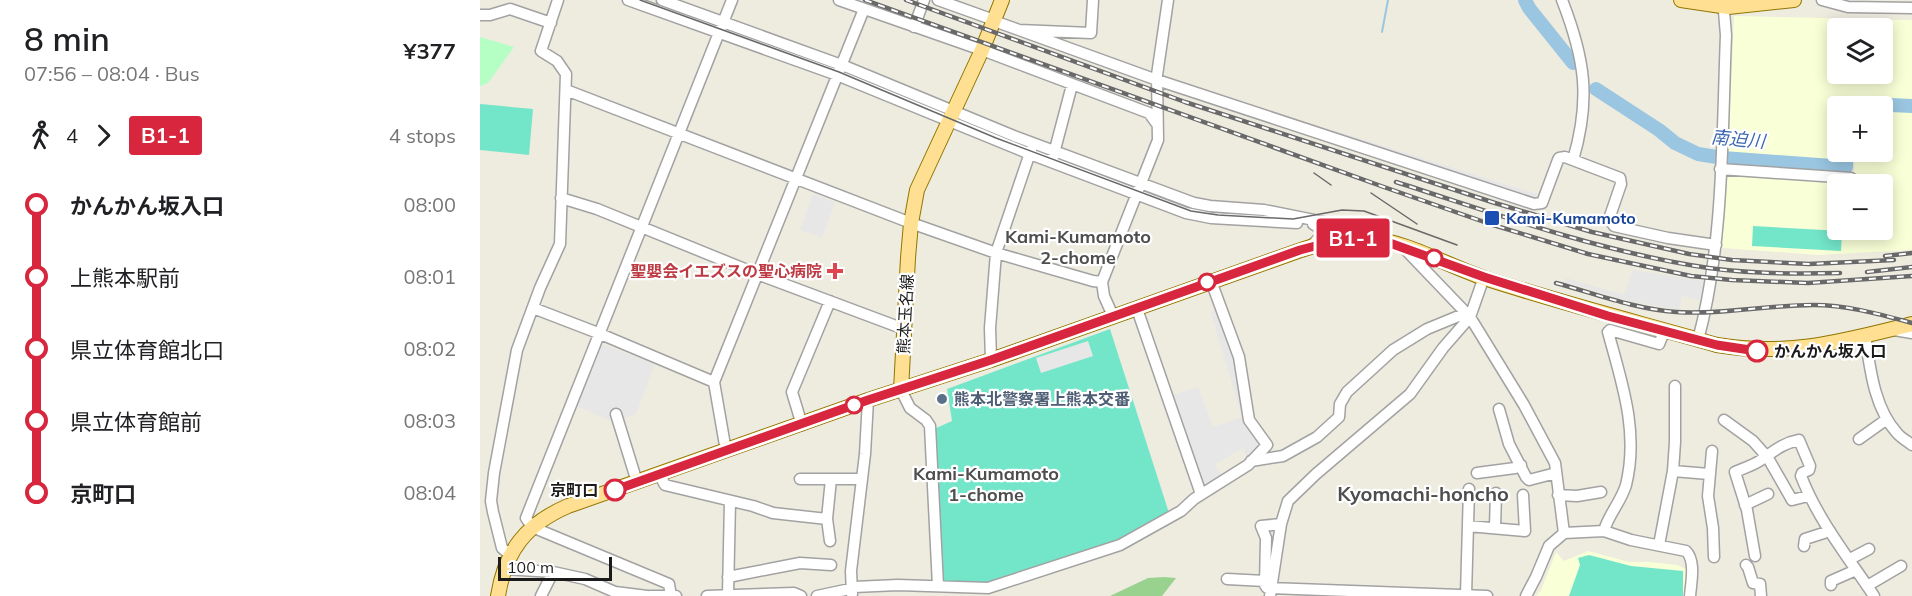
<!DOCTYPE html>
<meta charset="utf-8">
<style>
:root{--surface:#fff;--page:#f2f2f2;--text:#202124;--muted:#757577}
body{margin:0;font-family:Mulish,"Noto Sans JP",sans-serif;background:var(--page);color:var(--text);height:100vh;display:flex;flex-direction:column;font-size:22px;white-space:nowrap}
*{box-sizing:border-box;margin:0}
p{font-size:20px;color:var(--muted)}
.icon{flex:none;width:33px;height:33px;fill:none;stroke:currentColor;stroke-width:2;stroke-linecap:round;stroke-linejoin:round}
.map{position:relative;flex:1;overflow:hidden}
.side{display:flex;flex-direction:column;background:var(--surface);width:480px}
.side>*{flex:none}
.badge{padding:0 12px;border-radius:4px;font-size:21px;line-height:39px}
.controls{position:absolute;left:1347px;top:18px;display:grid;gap:12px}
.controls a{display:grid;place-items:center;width:66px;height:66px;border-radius:6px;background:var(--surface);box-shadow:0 3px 15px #0003;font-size:30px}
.scale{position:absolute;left:18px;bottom:15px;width:114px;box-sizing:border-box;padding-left:6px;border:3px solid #1b1b1b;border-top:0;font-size:16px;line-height:21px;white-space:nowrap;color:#1b1b1b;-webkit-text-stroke:4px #fff;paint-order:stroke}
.map>.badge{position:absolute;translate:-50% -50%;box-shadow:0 0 0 3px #fff}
.legs{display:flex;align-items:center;gap:9px;height:66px;padding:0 24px;font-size:20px}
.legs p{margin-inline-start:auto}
.summary{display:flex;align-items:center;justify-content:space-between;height:102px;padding:0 24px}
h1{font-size:33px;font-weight:600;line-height:45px}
ul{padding:0 24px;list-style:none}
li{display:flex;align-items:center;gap:21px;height:72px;font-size:22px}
li i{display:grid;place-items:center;width:9px;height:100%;margin:0 8px;background:currentColor}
li i::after{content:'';width:15px;height:15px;margin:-8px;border:4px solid;border-radius:50%;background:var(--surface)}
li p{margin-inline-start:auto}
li:first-child i{background:linear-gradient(#0000 50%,currentColor 0)}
li:last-child i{background:linear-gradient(currentColor 50%,#0000 0)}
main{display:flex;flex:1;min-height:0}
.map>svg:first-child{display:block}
.education{fill:#f9ffd6;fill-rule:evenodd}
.forest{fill:#99d28f}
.park{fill:#b5ffc5}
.pitch{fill:#73e6ca}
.parking{fill:#e7e7e7}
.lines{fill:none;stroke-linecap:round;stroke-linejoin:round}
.stream{stroke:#9ac6e1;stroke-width:2}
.river{stroke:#9ac6e1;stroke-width:14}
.minor-casing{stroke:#a2a2a2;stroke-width:13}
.major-casing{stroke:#917600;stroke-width:16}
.minor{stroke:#fff;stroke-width:10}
.major{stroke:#ffe092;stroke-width:14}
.tram{stroke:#696969;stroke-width:1.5}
.rail-casing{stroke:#696969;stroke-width:4.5}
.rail{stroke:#fff;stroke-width:2;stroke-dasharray:7;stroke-linecap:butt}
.line-1-casing{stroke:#fff;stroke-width:14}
.line-1{stroke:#d7263d;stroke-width:9}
.transit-dot{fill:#1a4fb4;stroke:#fff;stroke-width:2}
.stop-1-dot{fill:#fff;stroke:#d7263d;stroke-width:3}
.health-dot{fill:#e0444e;stroke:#fff;stroke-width:2}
.service-dot{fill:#5c6f8a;stroke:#fff;stroke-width:2}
.labels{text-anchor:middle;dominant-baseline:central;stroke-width:4.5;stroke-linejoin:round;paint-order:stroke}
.transit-label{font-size:16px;font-weight:bold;fill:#164399;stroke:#fff;text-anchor:start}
.health-label{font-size:16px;font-weight:bold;fill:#be3a42;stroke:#fff;text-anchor:end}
.street-label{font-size:16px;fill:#1b1b1b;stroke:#fff}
.stop-label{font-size:16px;font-weight:bold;fill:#1b1b1b;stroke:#fff;text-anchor:start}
.service-label{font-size:16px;font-weight:bold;fill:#4e5e75;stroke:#fff;text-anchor:start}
.water-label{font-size:18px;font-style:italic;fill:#3f68b2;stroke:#fff}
.neighbourhood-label{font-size:18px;font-weight:bold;fill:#4e4e4e;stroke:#fff}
.quarter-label{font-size:20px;font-weight:bold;fill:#4e4e4e;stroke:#fff}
</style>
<main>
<section class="side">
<div class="summary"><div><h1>8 min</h1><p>07:56 – 08:04 · Bus</p></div><b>¥377</b></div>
<div class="legs"><svg class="icon" aria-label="walk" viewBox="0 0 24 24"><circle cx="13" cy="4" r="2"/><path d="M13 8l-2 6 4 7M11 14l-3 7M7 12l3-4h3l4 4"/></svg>4<svg class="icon" aria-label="forward" viewBox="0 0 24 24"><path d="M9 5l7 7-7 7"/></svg><b class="badge" style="background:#d7263d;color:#fff">B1-1</b><p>4 stops</p></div>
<ul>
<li><i style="color:#d7263d"></i><b>かんかん坂入口</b><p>08:00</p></li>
<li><i style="color:#d7263d"></i><span>上熊本駅前</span><p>08:01</p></li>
<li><i style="color:#d7263d"></i><span>県立体育館北口</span><p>08:02</p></li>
<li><i style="color:#d7263d"></i><span>県立体育館前</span><p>08:03</p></li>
<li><i style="color:#d7263d"></i><b>京町口</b><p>08:04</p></li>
</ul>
</section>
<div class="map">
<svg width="1432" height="596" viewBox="0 0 1432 596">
<rect width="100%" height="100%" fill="#eeebdf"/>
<path class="education" d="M1254,16L1432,20V101L1365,97L1364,106H1358V152H1361L1360,162L1248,155ZM1402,28V74H1358V28Z
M1403,110L1432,111V250L1339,255L1242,248L1248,165L1374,173L1375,152H1402ZM1358,184H1402V230H1358Z
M1108,551L1149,562H1170L1197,565L1206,569L1205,596H1056L1061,590L1076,552L1084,561Z"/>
<path class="forest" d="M684,577L696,578L682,596H630L668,578Z"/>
<path class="park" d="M0,37L34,47L8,83L0,86Z"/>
<path class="pitch" d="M0,104L53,109L49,155L0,150Z
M1273,226L1362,231L1361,251L1272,246Z
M630,329L689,513L637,542L509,583L462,582L454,429L472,421L467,389Z
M1109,555L1151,566L1203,571V596H1089L1100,565L1098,558Z"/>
<path class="parking" d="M852,130L1063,196L1060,202L851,135Z
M333,194L355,202L342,238L320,230Z
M1153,270L1223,281L1220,300L1202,296L1199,310L1148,301L1085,282L1086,278L1144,295Z
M738,307L756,357L766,419L785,445L767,457L763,448L735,464L741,476L718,487L690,396L718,387L733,427L762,417L731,313Z
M608,341L613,356L561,373L556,358Z
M119,343L175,364L156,414L133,422L97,406Z"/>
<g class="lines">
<path class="stream" d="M902,32L908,0"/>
<path class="river" d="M1045,0L1049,8L1093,63
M1116,89L1179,130L1195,143L1218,154L1243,158L1366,167V152
M1369,106V103L1432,106"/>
<defs>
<path id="minor" d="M148,0L357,75L550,154L706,213L731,218L817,223
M182,0L367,67L534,136L714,203L730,206L784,210L854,224L883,237
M359,0L502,50L669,113L677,124
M458,0L514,20
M1082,0C1105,59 1111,99 1093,160
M1342,0L1368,7L1432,8
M0,15H10L30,9L71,23
M514,21L539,30L611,33L613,0
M434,27L444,0
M539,30L677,80L1054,204L1062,203L1078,160L1079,158L1085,157L1140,178L1141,184L1130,216V220L1134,226L1188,238L1236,245
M86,90L431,223L516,253L613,281L622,282L624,296L633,316
M573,157L592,85
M1240,169L1371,178
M81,198L117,209L277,274L424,329
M922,246L990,317L1044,405L1075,463L1084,533
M830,247L842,235L841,229L833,224
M622,282L678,140L677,75L688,0
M53,308L118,333L234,382
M657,309L721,494
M1414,330L1432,333
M1385,335C1390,368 1394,408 1417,433C1421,438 1427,441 1432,445
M1218,340C1244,244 1242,134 1246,35L1243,0
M511,360L510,328L516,253L551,150
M421,390L430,408L446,420L450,426L458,586
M1019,409L1029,444L1046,477L1049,480L1076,473
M136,414L157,482
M1244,420L1273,441L1288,458L1312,500L1328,496
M322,425L312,392L350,301
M1379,439L1407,419
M246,451L234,382L384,9
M1232,451L1228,496L1233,528L1234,557
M771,461L803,456L837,437L859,417L860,404L867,392L913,350L947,329L981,315L990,317
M1193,471L1229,474
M997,473L1035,468L1041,465
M179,474L185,485L273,506L293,513L347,519
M320,479H382
M1078,495L1097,496L1121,492
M1265,505L1288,494
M801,524L781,526L786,538L785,585L787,588L1007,596
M988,526L1045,531L1043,495
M1015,527L1016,493
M1124,531C1128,515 1141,502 1146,485C1159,432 1142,383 1128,332L1130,330L1179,344L1184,332
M350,541L347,519L351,479
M1179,545L1193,471L1195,442V386
M1324,546L1325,539L1350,531
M30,555L22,548L13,512L11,501L14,473L37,350L60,288L80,244L86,74L77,61L61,51L78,0
M1275,556L1267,510L1255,472C1264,468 1274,465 1281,460C1294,451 1303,443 1319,440L1330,466L1329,470L1322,473L1321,476C1338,520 1368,557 1394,596
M1370,559L1389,549
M1266,565L1268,567L1273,583L1280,584L1281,596
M23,569L73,572L105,579L135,592L167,596
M248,577L320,563L351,565
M747,579L785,581
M1351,585V581L1376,570
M1387,586L1421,566
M372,594L371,571L385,454L388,400
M248,595L250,501
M986,595L989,489
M61,596L73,572
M170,596H196
M191,596L189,584L52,527L46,518L252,0
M227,596L314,593L321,596
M337,596L370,589L374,587L418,585L508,588L640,545L701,511L714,499L768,465L787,445L769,420L759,357L731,281
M790,596L801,524L808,501L836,474L930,394L963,348L990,317L1004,277
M1046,596L1056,577L1069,546L1084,533L1124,531L1151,540L1206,551C1216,561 1211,583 1210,596"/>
<path id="major" d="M1201,0L1248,7L1314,0
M421,390L428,258L431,223L437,190L502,50L522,0
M18,596C25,551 46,524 88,506L388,400L511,360L821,250C843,243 864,236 888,238C928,242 966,265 1004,278C1081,303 1160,323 1237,345C1309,357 1363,341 1432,324"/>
</defs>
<use href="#minor" class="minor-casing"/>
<use href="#major" class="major-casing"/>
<use href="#minor" class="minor"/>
<use href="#major" class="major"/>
<path class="tram" d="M160,0L359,72L516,138L711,211L738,215L813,219L862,210L884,211L977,245
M834,173L851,185
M891,193L937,224"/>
<defs>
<path id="rail" d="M385,0L901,186L1010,224L1108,254L1211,276L1252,280L1328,283L1432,276
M426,0L705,102L1015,203L1112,232L1209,254L1252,260L1329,264L1414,260
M916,182C1013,213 1110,248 1210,265C1259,274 1311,274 1360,273
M1405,256L1432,253
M1387,272L1432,267
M1076,283C1116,294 1155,309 1196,312C1242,315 1287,305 1333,305C1367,305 1399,314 1432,323"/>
</defs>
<use href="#rail" class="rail-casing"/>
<use href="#rail" class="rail"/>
</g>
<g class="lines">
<defs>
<path id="line-1" d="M135,490L388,400L511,360L820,250L862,239L886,238L907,242L1004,277L1128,316L1237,345L1277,351"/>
</defs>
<use href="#line-1" class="line-1-casing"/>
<use href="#line-1" class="line-1"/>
</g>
<rect class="transit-dot" x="1004" y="210" width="16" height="16" rx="3"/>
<g class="stop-1-dot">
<circle cx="954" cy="258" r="8"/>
<circle cx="727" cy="282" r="8"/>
<circle cx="1277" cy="351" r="10"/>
<circle cx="374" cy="405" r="8"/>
<circle cx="135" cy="490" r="10"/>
</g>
<path class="health-dot" d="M352 262h6v6h6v6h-6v6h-6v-6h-6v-6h6z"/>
<circle class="service-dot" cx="462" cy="399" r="6"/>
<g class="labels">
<g class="transit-label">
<text x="1026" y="218">Kami-Kumamoto</text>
</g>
<g class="health-label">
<text x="342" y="271">聖嬰会イエズスの聖心病院</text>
</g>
<g class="street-label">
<text transform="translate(425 314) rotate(-87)">熊本玉名線</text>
</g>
<g class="stop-label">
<text x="1294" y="351">かんかん坂入口</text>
<text x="118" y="490" text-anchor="end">京町口</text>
</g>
<g class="service-label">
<text x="474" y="399">熊本北警察署上熊本交番</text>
</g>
<g class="water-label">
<text transform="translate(1258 139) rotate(5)">南迫川</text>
</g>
<g class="neighbourhood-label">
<text x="598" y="236">Kami-Kumamoto<tspan x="598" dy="21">2-chome</tspan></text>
<text x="506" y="473">Kami-Kumamoto<tspan x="506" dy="21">1-chome</tspan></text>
</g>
<g class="quarter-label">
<text x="943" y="493">Kyomachi-honcho</text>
</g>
</g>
</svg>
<div class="controls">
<a><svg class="icon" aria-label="layers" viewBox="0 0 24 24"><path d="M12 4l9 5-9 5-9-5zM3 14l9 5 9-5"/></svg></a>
<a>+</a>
<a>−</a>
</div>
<div class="scale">100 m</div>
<b class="badge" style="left:873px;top:238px;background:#d7263d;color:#fff">B1-1</b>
</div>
</main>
